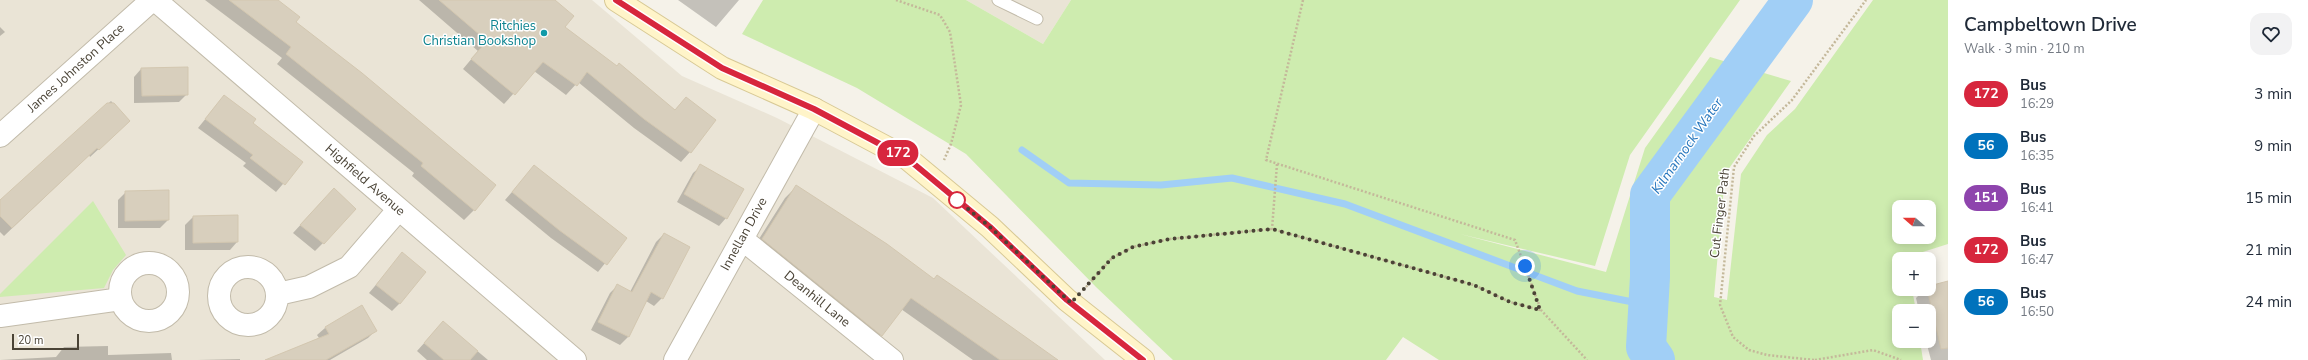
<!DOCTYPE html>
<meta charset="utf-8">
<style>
:root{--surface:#fff;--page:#f2f2f3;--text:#1f2937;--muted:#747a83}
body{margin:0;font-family:"Nunito Sans",sans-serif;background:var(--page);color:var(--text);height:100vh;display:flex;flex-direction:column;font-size:15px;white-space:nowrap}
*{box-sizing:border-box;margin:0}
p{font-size:13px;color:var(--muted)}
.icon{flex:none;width:22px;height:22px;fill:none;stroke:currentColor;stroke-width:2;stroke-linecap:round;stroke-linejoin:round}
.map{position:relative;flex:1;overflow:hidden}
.details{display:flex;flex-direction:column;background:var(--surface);width:360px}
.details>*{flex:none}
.badge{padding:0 8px;border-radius:13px;font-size:14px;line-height:26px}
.needle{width:26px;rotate:290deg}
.buttons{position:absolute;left:1892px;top:200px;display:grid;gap:8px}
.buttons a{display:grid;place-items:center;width:44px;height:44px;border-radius:8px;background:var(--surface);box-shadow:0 2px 10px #0003;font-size:20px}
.scale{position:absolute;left:12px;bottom:10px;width:67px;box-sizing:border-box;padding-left:4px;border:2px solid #4a4336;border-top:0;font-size:11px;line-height:14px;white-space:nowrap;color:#4a4336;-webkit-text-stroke:3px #fff;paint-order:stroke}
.you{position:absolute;width:20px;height:20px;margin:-10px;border:3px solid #fff;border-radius:50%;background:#1a73e8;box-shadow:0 0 0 6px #1a73e833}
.map>.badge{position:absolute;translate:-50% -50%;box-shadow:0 0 0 2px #fff}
.round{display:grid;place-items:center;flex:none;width:42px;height:42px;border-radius:12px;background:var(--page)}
.summary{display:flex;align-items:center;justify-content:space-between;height:68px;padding:0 16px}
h1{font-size:19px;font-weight:600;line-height:30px}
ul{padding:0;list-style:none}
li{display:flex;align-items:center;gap:12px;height:52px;padding:0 16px}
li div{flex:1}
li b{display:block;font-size:15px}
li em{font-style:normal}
li .badge{min-width:44px;font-weight:700;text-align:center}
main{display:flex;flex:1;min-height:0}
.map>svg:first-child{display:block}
.residential{fill:#eae4d6}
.green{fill:#ceecaf;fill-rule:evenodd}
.shadow{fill:#0003}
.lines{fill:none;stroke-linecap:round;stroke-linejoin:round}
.stream{stroke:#a1cff6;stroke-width:7}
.river{stroke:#a1cff6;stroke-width:40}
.building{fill:#d8cfbd;stroke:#d3c7b0}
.lane-casing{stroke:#c2bbaa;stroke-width:13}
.street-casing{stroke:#c2bbaa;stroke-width:24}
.secondary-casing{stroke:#d8c995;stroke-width:24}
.path{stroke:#c4b89a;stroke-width:2.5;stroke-dasharray:2 2;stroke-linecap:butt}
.lane{stroke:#fff;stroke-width:11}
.street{stroke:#fff;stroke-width:22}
.secondary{stroke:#fff4c9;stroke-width:22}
.line-casing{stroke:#fff;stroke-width:9}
.line{stroke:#d7263d;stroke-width:6}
.walk{stroke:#4a4336;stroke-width:4;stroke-dasharray:0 7.2}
.culture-dot{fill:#0f9aa8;stroke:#fff;stroke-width:1.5}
.stop-dot{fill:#fff;stroke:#d7263d;stroke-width:2}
.labels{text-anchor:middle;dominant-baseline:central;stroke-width:3;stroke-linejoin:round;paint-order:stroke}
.culture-label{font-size:13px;fill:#0d838f;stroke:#fff;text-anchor:end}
.street-label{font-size:13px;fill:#4a4336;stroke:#fff}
.water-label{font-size:14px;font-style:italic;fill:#2777be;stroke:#fff}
</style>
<main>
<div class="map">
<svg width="1948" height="360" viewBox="0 0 1948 360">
<rect width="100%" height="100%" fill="#f5f2e9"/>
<path class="residential" d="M0,0H592L682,76L777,118L933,198L1105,360H0Z
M966,0H1071L1043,44Z"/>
<path class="green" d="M763,0H966L1043,44L1071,0H1740L1630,155L1595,266L1460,234L1606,272L1645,148L1710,57L1791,81L1725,174L1714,297L1727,300L1741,174L1767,135L1795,109L1873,0H1948V244L1907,257V259H1899V289H1912L1916,311H1899V341H1920L1923,360H1439L1403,337L1386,360H1173L1096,287L966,154L857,88L742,34ZM1899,207H1929V237H1899Z
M93,201L126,255L113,270L104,288L0,297V294Z"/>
<path class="shadow" d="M205,0H277L295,22L474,210L464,220L412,176L414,173L277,64L282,58Z
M419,0H553L563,27L674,111L686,98L690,152L681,162L634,128L578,82L566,95L534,71L504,104L463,69L478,51Z
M678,0H739L716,27Z
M0,27L5,32L0,36Z
M141,69L187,94L179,102L134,103V77Z
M224,96L251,123L301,163L276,192L243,166L246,163L198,128Z
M111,101L129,121L90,157L89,155L4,236L0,232V202Z
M701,166L726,218L719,226L677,202L693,173Z
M534,167L625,238L598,272L551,238L505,200Z
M796,187L934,280L1057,360H973L901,309L871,346L752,250L785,198Z
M168,191V220L160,228H118V200L126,192Z
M326,197L323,243L315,251L293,233Z
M237,216V242L230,250H185V225L193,217Z
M664,234L662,298L654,306L646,301L628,337L620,345L591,330L610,293L617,286L630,292L656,242Z
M402,254L400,303L392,311L369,293Z
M1948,282V360H1931L1926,341H1929V311H1919L1916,298L1925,289H1929V287Z
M443,322L488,360H427L417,351Z
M325,328L376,330L368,338L330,360H267L319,338L317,335Z
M108,346V355L171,353L172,360H0L56,357L64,347Z
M240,359V360H197Z"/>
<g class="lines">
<path class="stream" d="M1022,150L1069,183L1161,185L1232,178L1345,204L1577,291L1648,305"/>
<path class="river" d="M1655,360L1646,347L1650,277V195L1793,0"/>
</g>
<path class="building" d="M229,0H278L300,17L296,22L362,73L496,185L475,211L421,166L423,163L286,54L291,47Z
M439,0H555L574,16L565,27L617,66L619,63L675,110L686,97L716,120L691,153L644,119L587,72L577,86L543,62L515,95L471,59L487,41Z
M188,67V95L142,96L141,68Z
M224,95L256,119L253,123L303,162L285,185L250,158L253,155L205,119Z
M107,103H114L130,121L99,150L97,148L12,228L0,216V200Z
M700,164L744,189L727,219L684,194Z
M534,165L627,238L607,265L559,230L512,192Z
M796,185L887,244L934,279L937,275L972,299L1058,360H1000L911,298L882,336L762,239Z
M334,188L356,209L324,244L300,225Z
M169,190V220L125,221V191Z
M238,215V242L193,243V216Z
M664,233L690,247L663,299L651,292L629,337L598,322L617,284L632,292Z
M402,252L426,272L400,304L376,285Z
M1948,281V348L1941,349L1927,289H1929V286Z
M362,305L377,331L326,360H265L329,334L325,327Z
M443,321L478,351L470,360H444L424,343Z"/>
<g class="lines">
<defs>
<path id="lane" d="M998,0L1037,19"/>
<path id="street" d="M155,0L575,360
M0,136L152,0
M742,239L892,360
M120 292a29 29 0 1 1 58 0a29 29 0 1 1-58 0Z
M219 296a29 29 0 1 1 58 0a29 29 0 1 1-58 0Z
M278,294L309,287L349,267L399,209
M0,316L121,299
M675,360L814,109"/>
<path id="secondary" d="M616,0L722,68L814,109L908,159L990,227L1067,300L1143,360"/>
</defs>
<use href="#lane" class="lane-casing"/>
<use href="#street" class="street-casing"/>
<use href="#secondary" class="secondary-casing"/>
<path class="path" d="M896,0L940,15L950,32L961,105L951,144L944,160
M1303,0L1266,160L1515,240L1541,310L1587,360
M1277,164L1272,229L1474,285L1510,302L1540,310
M1086,287L1112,258L1133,247L1170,239L1272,229
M1814,360L1767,355L1749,350L1733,337L1720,305L1734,167L1754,136L1792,100L1866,0
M1815,360L1873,350L1901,360"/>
<use href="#lane" class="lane"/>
<use href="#street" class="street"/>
<use href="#secondary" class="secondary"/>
</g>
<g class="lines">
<defs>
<path id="line" d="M616,0L722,68L814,109L908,159L990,227L1067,300L1143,360"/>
</defs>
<use href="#line" class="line-casing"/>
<use href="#line" class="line"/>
<path class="walk" d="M957,200L990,227L1071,303L1112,258L1133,247L1170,239L1272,229L1474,285L1510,302L1540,310L1525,266"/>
</g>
<circle class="culture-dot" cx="544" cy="33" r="4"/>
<circle class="stop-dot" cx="957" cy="200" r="8"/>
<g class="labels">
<g class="culture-label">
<text x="536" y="26">Ritchies<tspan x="536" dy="15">Christian Bookshop</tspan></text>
</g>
<g class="street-label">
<text transform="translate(76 68) rotate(-42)">James Johnston Place</text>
<text transform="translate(365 180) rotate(41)">Highfield Avenue</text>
<text transform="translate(1720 213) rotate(-83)">Cut Finger Path</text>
<text transform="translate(744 234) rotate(-61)">Innellan Drive</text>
<text transform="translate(817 299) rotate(39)">Deanhill Lane</text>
</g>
<g class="water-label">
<text transform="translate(1687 146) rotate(-55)">Kilmarnock Water</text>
</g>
</g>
</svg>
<div class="buttons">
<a><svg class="needle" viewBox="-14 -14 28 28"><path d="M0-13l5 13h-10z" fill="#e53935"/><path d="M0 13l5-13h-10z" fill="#747a83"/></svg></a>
<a>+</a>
<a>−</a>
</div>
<div class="scale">20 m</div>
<div class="you" style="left:1525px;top:266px"></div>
<b class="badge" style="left:898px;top:153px;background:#d7263d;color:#fff">172</b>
</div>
<section class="details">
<div class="summary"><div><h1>Campbeltown Drive</h1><p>Walk · 3 min · 210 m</p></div><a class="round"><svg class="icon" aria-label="heart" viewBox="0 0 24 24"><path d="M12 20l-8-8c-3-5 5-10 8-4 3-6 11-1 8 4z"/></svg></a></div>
<ul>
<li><span class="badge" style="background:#d7263d;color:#fff">172</span><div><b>Bus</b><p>16:29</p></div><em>3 min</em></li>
<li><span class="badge" style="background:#0072bc;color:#fff">56</span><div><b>Bus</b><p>16:35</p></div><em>9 min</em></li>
<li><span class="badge" style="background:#8e44ad;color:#fff">151</span><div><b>Bus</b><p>16:41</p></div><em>15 min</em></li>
<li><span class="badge" style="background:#d7263d;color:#fff">172</span><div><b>Bus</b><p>16:47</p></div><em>21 min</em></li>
<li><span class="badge" style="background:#0072bc;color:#fff">56</span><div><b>Bus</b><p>16:50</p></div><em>24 min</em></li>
</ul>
</section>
</main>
